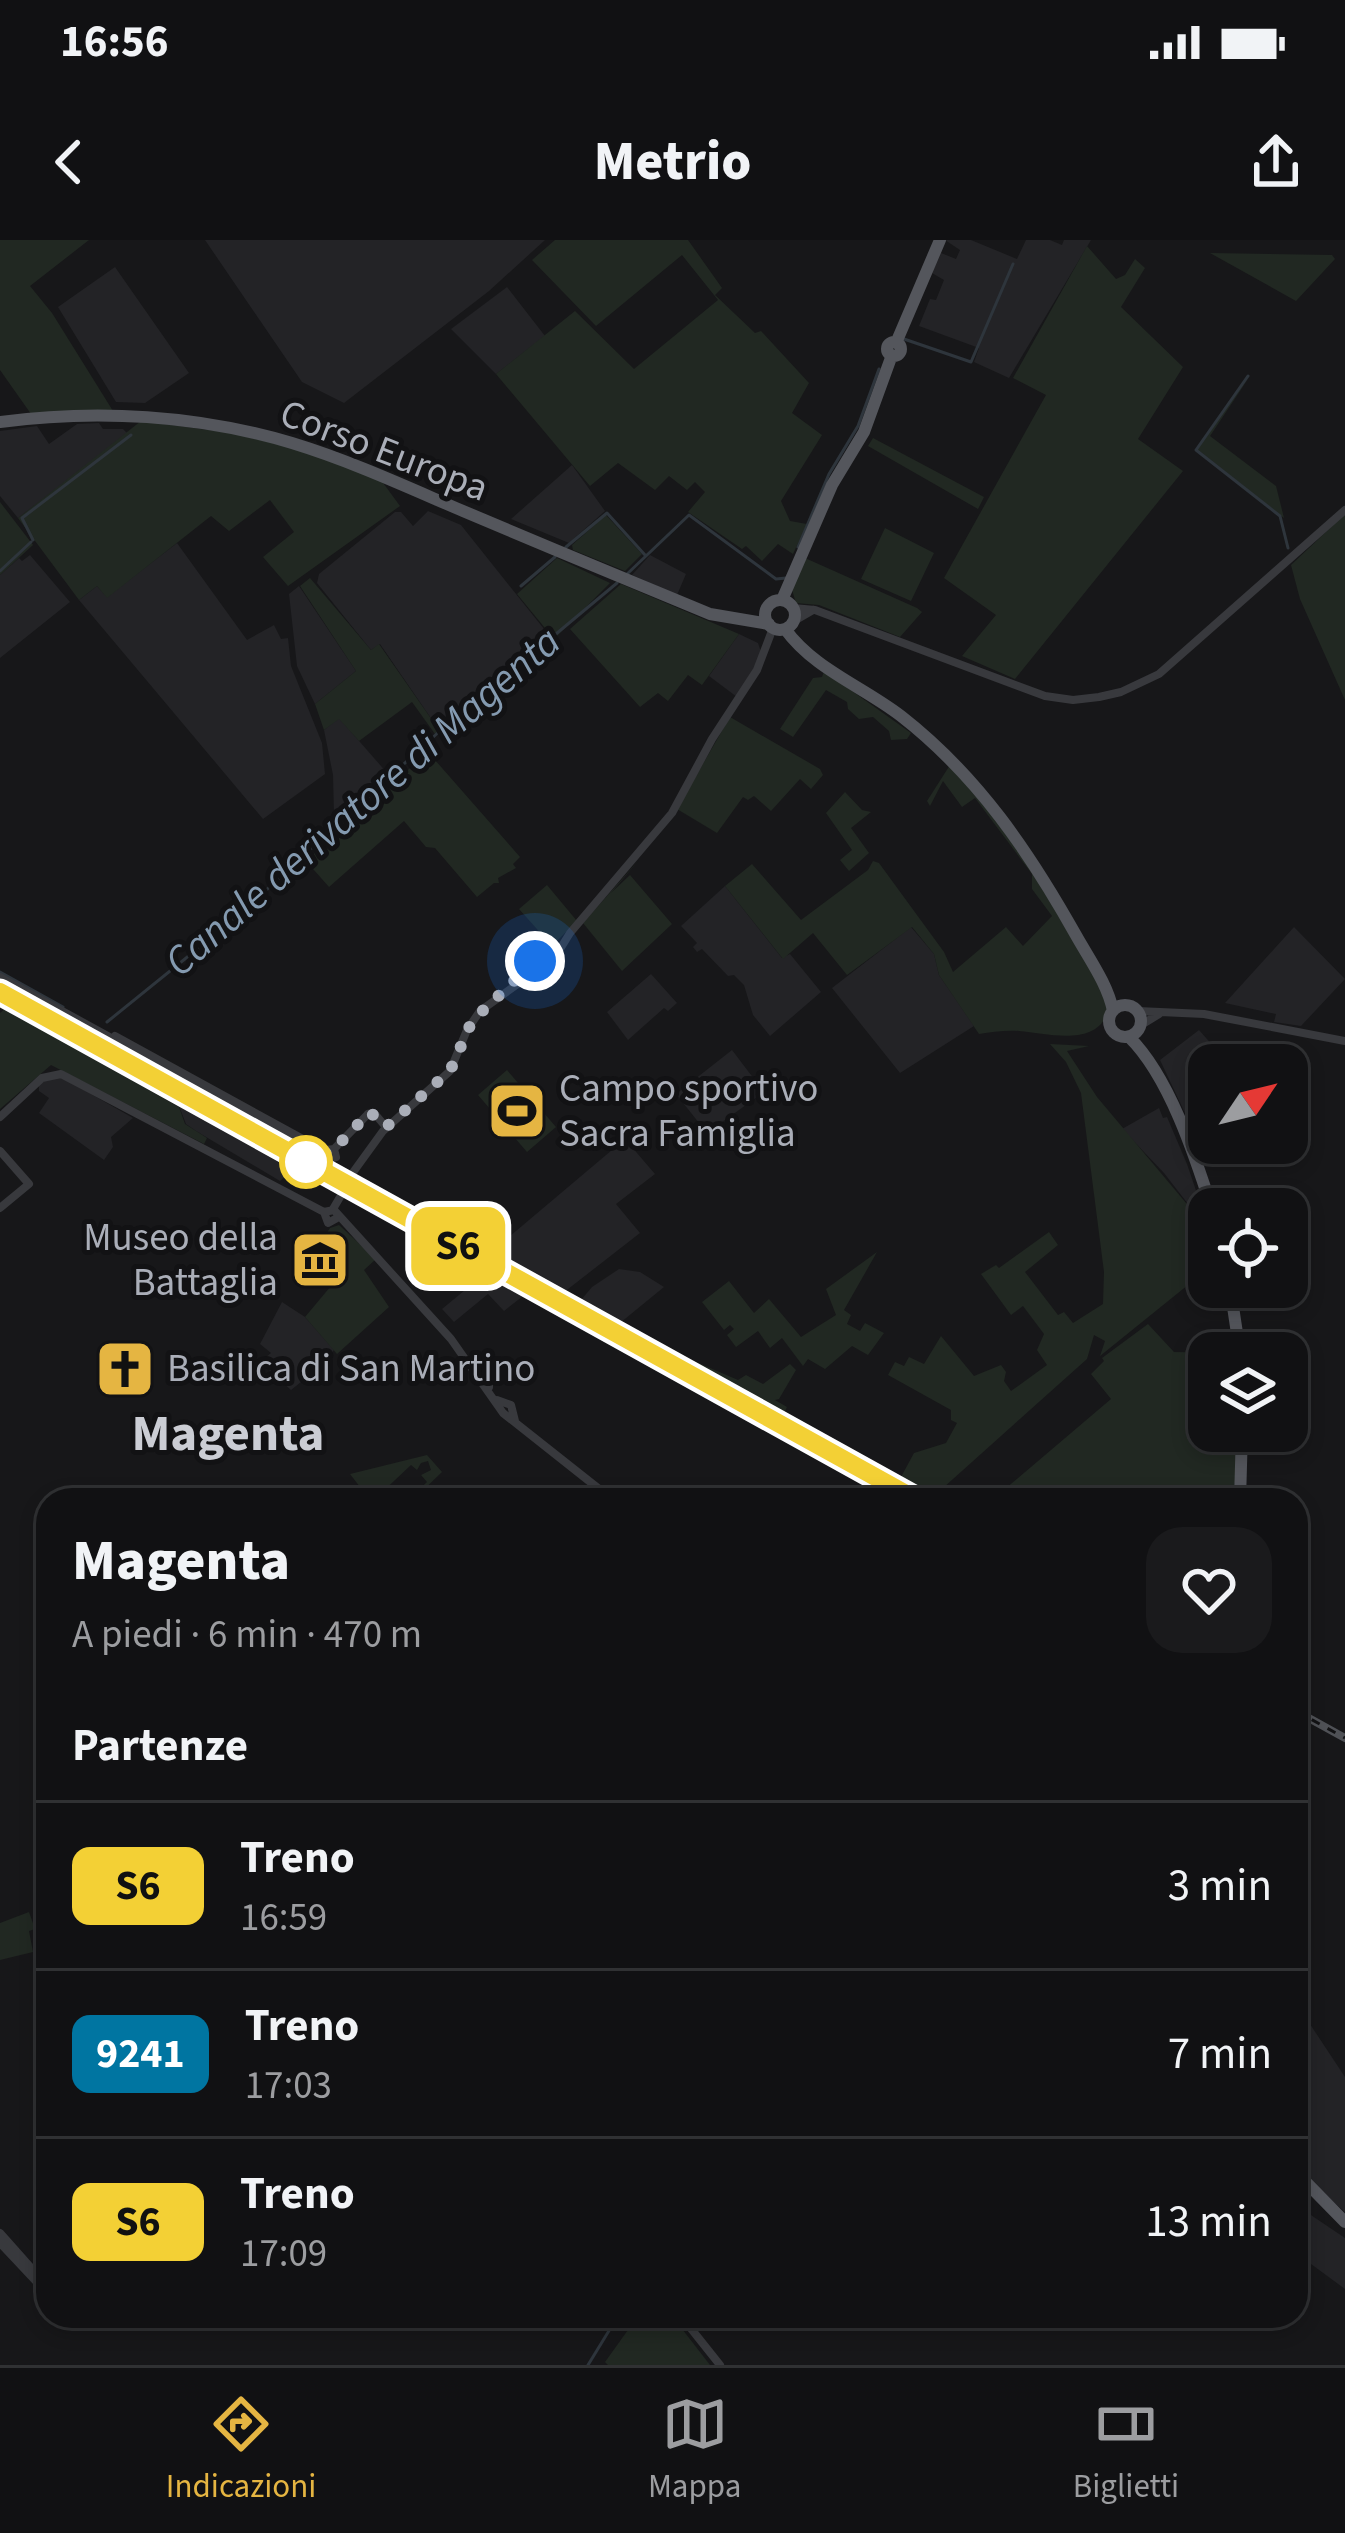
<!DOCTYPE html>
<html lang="it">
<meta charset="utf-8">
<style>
:root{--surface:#111113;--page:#1a1a1c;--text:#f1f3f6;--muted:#9c9da0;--line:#303133;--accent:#e5b542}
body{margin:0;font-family:"Source Sans 3",sans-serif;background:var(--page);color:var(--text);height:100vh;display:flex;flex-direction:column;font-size:45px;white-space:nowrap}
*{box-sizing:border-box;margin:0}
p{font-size:39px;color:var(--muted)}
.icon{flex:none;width:66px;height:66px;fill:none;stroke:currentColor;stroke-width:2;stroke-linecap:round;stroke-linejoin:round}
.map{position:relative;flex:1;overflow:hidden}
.details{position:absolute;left:36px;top:1248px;width:1272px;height:840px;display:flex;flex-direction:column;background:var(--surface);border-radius:36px;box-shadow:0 6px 18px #0003,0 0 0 3px var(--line)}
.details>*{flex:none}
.badge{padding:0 24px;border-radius:18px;font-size:42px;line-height:78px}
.needle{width:78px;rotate:55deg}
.controls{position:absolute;left:1188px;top:804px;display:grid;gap:24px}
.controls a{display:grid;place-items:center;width:120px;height:120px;border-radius:24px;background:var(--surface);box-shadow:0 6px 18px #0003,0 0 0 3px var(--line);font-size:60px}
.you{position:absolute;width:60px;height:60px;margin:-30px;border:9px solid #fff;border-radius:50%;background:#1a73e8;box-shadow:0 0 0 18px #1a73e833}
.map>.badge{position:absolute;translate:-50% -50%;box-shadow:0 0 0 6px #fff}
h2{padding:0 36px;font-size:45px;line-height:108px}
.round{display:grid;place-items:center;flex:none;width:126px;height:126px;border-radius:36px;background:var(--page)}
.head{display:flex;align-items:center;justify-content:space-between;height:204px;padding:0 36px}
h1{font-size:57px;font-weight:800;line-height:90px}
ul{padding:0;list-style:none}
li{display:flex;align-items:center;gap:36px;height:168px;padding:0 36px;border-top:3px solid var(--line)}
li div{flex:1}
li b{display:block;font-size:45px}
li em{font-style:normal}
li .badge{min-width:132px;font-weight:700;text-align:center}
.status{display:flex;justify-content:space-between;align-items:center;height:84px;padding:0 60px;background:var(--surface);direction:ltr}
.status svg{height:33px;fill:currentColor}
header{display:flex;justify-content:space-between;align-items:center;height:156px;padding:0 36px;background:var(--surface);font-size:54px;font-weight:800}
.tabs{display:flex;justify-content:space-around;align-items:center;height:168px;border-top:3px solid var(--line);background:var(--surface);font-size:33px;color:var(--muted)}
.tabs a{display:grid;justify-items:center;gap:6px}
.tabs .active{color:var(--accent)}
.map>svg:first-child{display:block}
.built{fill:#232326}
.green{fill:#212822}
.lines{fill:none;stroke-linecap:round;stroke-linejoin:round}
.stream{stroke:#2e353c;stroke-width:3}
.tertiary{stroke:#38393d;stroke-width:8}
.primary{stroke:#54565c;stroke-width:12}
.rail-casing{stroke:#4f5156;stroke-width:8}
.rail{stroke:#121214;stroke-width:3;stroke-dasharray:9;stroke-linecap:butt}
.line-casing{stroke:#fff;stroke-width:27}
.line{stroke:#f3d035;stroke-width:18}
.walk{stroke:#aaaeb8;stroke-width:12;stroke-dasharray:0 21.6}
.stop-dot{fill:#fff;stroke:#f3d035;stroke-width:6}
.labels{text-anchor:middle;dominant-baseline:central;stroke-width:10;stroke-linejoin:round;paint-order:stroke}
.street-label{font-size:39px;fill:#aaaeb8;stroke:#121214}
.poi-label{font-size:39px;fill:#aaaeb8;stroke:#121214;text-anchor:start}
.water-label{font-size:42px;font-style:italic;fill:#849ab0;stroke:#121214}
.district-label{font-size:51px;font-weight:bold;fill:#cbcdd4;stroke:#121214}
</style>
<div class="status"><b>16:56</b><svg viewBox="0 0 49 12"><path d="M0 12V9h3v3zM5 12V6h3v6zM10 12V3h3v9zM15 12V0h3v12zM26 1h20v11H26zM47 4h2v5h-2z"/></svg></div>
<header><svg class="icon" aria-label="back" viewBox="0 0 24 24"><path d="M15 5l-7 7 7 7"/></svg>Metrio<svg class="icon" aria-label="share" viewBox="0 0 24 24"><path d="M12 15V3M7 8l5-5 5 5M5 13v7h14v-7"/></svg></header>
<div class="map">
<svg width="1345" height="2125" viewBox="0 0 1345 2125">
<rect width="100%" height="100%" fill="#171719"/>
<path class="built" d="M205,0H545L489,51L344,163L302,142Z
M945,0H971L1017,19L1026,0H1050L1062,5L1064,0H1091L1009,138L974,122L979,108L919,86L930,59L936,60L944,40L932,33L941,13L956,19L960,10Z
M115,27L189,133L145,163L116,162L58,67Z
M507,47L545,96L496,134L451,89Z
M99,183L103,189H123L128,194L18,278L0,256V191L37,186L49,204L77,184Z
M572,225L605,271L569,303L511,279Z
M428,271L461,285L544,389L541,404L439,490L380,404L371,410L317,343L319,334L395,272H401L413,286Z
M177,303L247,400L274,385L281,399L288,398L291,426L322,503L325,534L263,579L79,360L97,346L107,357Z
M30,315L70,362L0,418V335L19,318L22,321Z
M650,315L686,334L677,355L632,335Z
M299,346L356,431L315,464L297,426L289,354Z
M739,394L758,403L762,415L737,457L709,436Z
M339,478L388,534L334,575L333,535L324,490Z
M725,646L782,718L790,714L821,752L770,796L753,775L744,745L734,735L728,736L702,709L697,712L693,707L697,703L681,686Z
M911,687L934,714L939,735L974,786L900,833L832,748Z
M1294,687L1345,739L1301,786L1274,782L1276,774L1225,763Z
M651,734L677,763L668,771L664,768L628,800L607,772Z
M0,740L337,929L343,937L337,947L330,950L290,932L280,941L196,891L186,884L179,866L0,766Z
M1199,790L1230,825H1209V903H1229L1207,920L1160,820Z
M732,810L764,852L707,893L676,854Z
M47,838H63L133,878L111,897L113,907L104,920L39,873L49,858L39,851V844Z
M1159,868L1163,878L1167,877L1187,924L1206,980L1202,982L1164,933L1122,889Z
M625,899L655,934L616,964L640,993L563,1053L491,1012Z
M619,1029L640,1032L664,1047L620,1083L581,1060L592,1047Z
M488,1031L527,1053L504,1071L488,1054L454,1082L442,1069Z
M282,1062L305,1077L334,1110L321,1127L329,1139L321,1144L306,1138L291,1150L260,1122L271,1113L260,1104Z
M1302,1772L1345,1837V1972L1316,1947L1296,1921V1774Z
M1296,1965L1345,1998V2049L1296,2013Z"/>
<path class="green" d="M0,0H89L30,46L52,73L113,171L31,174L0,130Z
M555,0H688L722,48L715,55L755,93L761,91L809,143L792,173L822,195L781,261L790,281L807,284L793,314L778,304L762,321L746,306L742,309L688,272L705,252L695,242L687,250L669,236L655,250L618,223L590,246L496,134L575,71L634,129L718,60L682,15L596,86L532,20Z
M1087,6L1116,39L1125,35L1135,19L1145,28L1121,67L1183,127L1138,199L1183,231L1015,439L962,416L996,375L944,338L1046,155L1013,138Z
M1210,13L1332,15L1335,19L1296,61Z
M1250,136L1210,196L1276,246L1284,278L1197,209Z
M141,181L231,193L309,212L381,240L400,266L288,346L263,317L294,292L270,260L229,291L211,276L107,358L97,346L79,360L18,278Z
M873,198L984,257L978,269L868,206Z
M0,262L33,305L0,335Z
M1345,274V460L1300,359L1291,325Z
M606,275L642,314L625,331L573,310L572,305Z
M885,288L934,313L911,361L861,339Z
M557,318L610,343L554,399L517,354Z
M805,318L917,368L922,372L900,397L819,365L796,363L792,350Z
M310,338L371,410L379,404L439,490L435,494L412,462L359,501L339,479L324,490L315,464L356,431L300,346Z
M621,344L739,394L702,445L688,435L668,461L658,453L640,467L570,389Z
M824,431L911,493L907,499L891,500L889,491L873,477L859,479L848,469L847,462L826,450L793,497L780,489L813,438L822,437Z
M730,477L820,529L823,535L811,549L800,539L771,571L754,556L748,560L743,557L717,593L677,569Z
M428,512L520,617L513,624L516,628L498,638L499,643H494L477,657L435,608L426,607L404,581L329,647L306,621Z
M950,525C999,581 1039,638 1076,703C1088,724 1104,748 1108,772C1095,808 1047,793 1019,791C1005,790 992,792 979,794L939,735L934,714L912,687L847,735L813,693L783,719L725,646L752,624L801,680L868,630L873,621L879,623L944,712L953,732L1006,687L1023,706L1052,676L1032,649V634L975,558L962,567L943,541L930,566L927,561Z
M845,552L862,570L871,572L851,588L869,613L849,631L840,620L852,610L826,573Z
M639,620L611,653L630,635L672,684L622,731L583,683Z
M547,645L577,681L557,701L544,697L519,669Z
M5,769L179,867L185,884L207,898L204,904L51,825L0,869V773Z
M1050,804L1089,806L1067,811L1097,857L1202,982H1209V1028L1100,1116L1105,1101L1094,1095L1087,1119L943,1248L928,1252L901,1237L914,1213L946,1203L957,1183L951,1180V1170L888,1135L895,1122L904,1126L909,1117L924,1124L941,1096L974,1136L1001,1125L1006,1132L1004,1141L1011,1151L1047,1125L1037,1110L1044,1094L1023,1066L1011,1075L981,1034L996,1025L999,1028L1049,992L1058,1005L1025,1032L1058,1075L1064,1072L1073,1083L1103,1064L1104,1032L1081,853L1066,822Z
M507,830L556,887L527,912L478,855Z
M339,985L376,1019L364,1030L389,1067L337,1114L305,1077L336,1040L344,1044L348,1039L342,1034L344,1029L316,1010L330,988Z
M877,1012L844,1070L851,1075L847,1084L860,1091L865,1083L884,1093L868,1115L852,1106L825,1129L808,1119L803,1126L782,1098L770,1108L758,1091L736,1107L727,1095L734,1089L730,1085L724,1090L702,1062L729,1041L754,1073L769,1059L801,1097L836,1075L826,1049Z
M1148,1084L1174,1112L1234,1113H1209V1191H1238L1237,1260H992L1111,1159L1091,1134L1104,1121L1102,1118Z
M680,1115L738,1140L746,1135L763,1144L790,1124L796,1130L779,1159L775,1160L787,1167L784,1173Z
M427,1215L442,1232L413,1260H408L427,1242L421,1235L431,1230L428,1221L421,1223L417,1230L411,1225L377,1257L379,1260H370L350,1234Z
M29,1672L35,1689L29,1691L33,1712L0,1720V1683Z
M638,2076H672L710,2125H608L605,2122Z"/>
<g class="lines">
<path class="stream" d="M904,99L971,122L1013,24
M1248,136L1196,210L1280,276L1288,308
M33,300L22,278L131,195
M566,307L607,273L645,315
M798,307L829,234L858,186L879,129
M0,331L31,302
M626,335L689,275L776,339L786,338
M521,346L555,317
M0,732L63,767
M107,782L238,676L442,489L617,343
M588,2125L618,2076"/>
<path class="tertiary" d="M793,368L815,370L1045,456L1073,460L1099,457L1121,452L1159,434L1345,270
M794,381L813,370
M539 714a9 9 0 1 1 18 0a9 9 0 1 1-18 0Z
M557,714L570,693L672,573L712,499L757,430L773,388
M0,737L325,915
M1138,771L1204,774L1345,801
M1141,785L1159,774
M115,796L312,904
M368,874L374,873L386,887
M0,877L42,838L61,834L324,972L334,970L451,1099L503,1173L613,1260
M334,909L336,917L328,919L326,910L334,909L368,874
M0,911L29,944L0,968
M354,931L383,891L450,831L467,790L480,771L547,723
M349,940L350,939
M333,969L343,952
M324,972L328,983L337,978
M470,1120L488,1129L489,1147
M497,1160L511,1165L515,1181
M0,1993L48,2047
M0,2003L48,2054
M681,2076L720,2125"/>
<path class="primary" d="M887 109a7 7 0 1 1 14 0a7 7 0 1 1-14 0Z
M896,103L940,0
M0,182C97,169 198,175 292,203C351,221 407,247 463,271C545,306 628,340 710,374L769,384
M782,360L832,245L864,192L892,115
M765 375a15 15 0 1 1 30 0a15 15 0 1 1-30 0Z
M785,389C814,429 862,446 901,476C978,536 1030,613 1077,697C1090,720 1108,745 1113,771
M1109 781a16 16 0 1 1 32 0a16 16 0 1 1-32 0Z
M1129,797C1169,836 1195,916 1212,969
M1230,1047L1240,1113
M1240,1260L1242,1191
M1296,1932L1345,1982"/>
<defs>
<path id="rail" d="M0,752L917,1260
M1296,1471L1345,1498"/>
</defs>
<use href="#rail" class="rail-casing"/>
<use href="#rail" class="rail"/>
</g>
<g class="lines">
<defs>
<path id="line" d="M0,752L917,1260"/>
</defs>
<use href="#line" class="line-casing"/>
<use href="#line" class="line"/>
<path class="walk" d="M306,922L334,909L370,872L386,887L450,831L472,781L535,721"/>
</g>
<defs>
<symbol id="stadium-square" viewBox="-11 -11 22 22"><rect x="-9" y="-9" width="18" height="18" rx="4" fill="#e5b542" stroke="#121214"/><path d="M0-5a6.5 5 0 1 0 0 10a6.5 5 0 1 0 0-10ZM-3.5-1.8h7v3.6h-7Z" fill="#111"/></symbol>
<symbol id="museum-square" viewBox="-11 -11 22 22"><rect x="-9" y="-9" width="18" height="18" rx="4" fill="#e5b542" stroke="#121214"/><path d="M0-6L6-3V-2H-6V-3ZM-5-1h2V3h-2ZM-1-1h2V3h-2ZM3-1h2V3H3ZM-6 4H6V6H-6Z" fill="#111"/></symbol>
<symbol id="church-square" viewBox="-11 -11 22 22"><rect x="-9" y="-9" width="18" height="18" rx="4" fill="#e5b542" stroke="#121214"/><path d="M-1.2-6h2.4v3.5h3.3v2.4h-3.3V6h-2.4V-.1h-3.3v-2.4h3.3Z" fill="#111"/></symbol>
</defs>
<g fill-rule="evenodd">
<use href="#stadium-square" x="484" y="838" width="66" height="66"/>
<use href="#museum-square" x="287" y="987" width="66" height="66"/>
<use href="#church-square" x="92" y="1096" width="66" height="66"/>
</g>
<circle class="stop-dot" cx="306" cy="922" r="24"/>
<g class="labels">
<g class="street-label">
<text transform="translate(384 211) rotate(21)">Corso Europa</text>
</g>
<g class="poi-label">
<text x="559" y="849">Campo sportivo<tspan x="559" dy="45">Sacra Famiglia</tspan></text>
<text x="278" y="998" text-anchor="end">Museo della<tspan x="278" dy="45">Battaglia</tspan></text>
<text x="167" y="1129">Basilica di San Martino</text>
</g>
<g class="water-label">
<text transform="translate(363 562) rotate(-41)">Canale derivatore di Magenta</text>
</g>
<g class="district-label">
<text x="228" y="1194">Magenta</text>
</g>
</g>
</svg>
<div class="controls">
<a><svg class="needle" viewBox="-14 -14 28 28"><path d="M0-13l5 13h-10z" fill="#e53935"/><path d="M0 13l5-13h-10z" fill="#9c9da0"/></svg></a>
<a><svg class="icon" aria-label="locate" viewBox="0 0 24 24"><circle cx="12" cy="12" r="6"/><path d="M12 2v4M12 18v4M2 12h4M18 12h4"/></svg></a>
<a><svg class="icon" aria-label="layers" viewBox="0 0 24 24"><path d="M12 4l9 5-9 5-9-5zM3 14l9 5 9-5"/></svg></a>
</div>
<div class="you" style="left:535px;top:721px"></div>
<b class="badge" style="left:458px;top:1006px;background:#f3d035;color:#111">S6</b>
<section class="details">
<div class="head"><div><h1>Magenta</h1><p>A piedi · 6 min · 470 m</p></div><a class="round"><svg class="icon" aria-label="heart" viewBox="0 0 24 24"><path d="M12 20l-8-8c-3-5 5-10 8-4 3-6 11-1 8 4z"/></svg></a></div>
<h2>Partenze</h2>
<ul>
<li><span class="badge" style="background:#f3d035;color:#111">S6</span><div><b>Treno</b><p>16:59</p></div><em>3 min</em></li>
<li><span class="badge" style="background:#0075a1;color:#fff">9241</span><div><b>Treno</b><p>17:03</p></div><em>7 min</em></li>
<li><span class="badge" style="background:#f3d035;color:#111">S6</span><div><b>Treno</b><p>17:09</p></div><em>13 min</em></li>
</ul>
</section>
</div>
<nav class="tabs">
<a class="active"><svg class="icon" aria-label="directions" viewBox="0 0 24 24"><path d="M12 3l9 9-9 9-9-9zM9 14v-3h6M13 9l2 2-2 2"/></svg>Indicazioni</a>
<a><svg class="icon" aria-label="map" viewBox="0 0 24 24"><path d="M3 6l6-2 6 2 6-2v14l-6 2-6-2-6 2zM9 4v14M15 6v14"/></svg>Mappa</a>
<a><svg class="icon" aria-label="tickets" viewBox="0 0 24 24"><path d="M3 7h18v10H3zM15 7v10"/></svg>Biglietti</a>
</nav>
